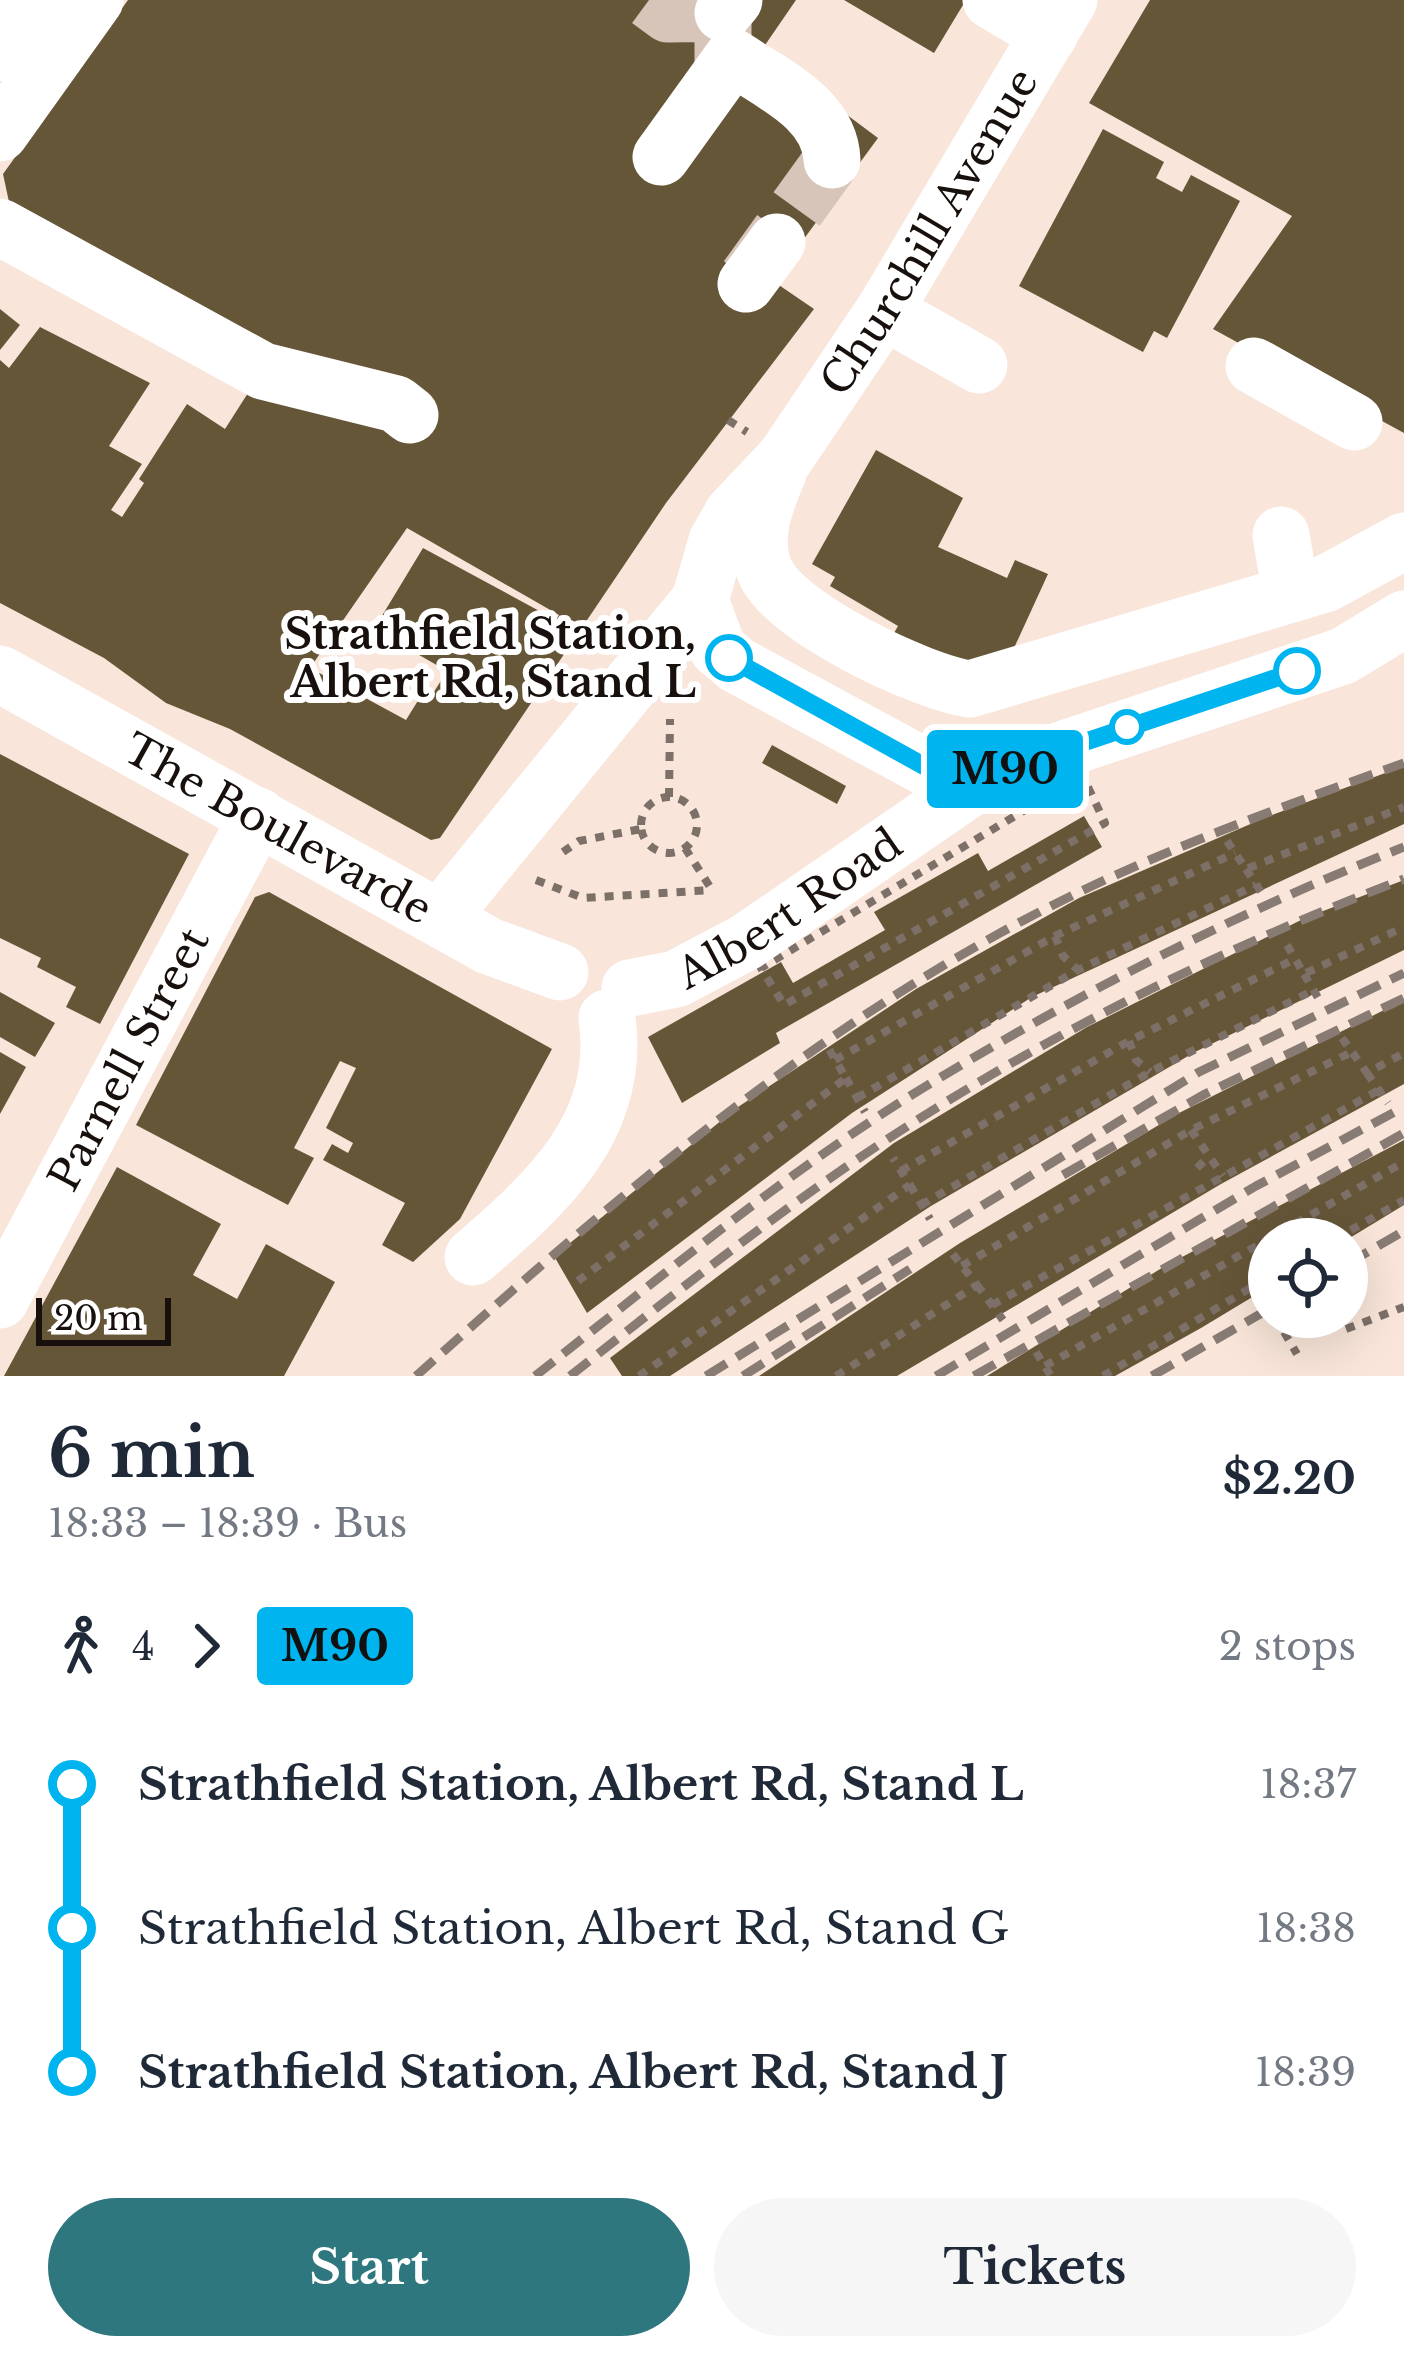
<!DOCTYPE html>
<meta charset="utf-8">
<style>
:root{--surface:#fff;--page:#f6f6f7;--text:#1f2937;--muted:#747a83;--accent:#2f777f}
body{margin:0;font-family:"Libre Baskerville",serif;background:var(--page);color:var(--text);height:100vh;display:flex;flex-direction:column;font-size:45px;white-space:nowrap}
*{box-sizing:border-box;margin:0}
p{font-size:39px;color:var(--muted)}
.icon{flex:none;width:66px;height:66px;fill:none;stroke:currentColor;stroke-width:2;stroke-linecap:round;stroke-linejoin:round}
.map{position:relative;height:1376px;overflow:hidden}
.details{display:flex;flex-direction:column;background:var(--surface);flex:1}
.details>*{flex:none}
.badge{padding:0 24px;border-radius:9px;font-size:42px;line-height:78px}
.tools{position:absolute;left:1248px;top:1218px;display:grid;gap:24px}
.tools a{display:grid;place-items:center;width:120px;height:120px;border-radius:50%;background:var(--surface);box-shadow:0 12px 48px #0002;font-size:60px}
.scale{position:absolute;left:36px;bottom:30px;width:135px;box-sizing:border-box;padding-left:12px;border:6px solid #17100c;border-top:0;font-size:33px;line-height:42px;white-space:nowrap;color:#17100c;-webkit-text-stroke:9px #fff;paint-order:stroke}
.map>.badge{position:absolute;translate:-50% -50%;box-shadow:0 0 0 6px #fff}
.legs{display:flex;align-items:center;gap:18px;height:132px;padding:0 48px;font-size:39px}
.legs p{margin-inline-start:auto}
.summary{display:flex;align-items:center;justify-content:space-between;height:204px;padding:0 48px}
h1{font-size:66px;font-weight:700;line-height:90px}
.primary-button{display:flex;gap:24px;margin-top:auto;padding:24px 48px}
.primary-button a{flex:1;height:138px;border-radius:72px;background:var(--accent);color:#fff;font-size:48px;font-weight:700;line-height:138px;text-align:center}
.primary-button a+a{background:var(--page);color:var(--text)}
ul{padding:0 48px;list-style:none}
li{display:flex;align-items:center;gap:42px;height:144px;font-size:45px}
li i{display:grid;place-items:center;width:18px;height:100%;margin:0 15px;background:currentColor}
li i::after{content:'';width:30px;height:30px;margin:-15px;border:9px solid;border-radius:50%;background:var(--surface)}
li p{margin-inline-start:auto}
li:first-child i{background:linear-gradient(#0000 50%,currentColor 0)}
li:last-child i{background:linear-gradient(currentColor 50%,#0000 0)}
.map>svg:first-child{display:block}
.building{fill:#665638;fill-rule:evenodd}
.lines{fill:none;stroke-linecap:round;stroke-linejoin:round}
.minor-tunnel{stroke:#d7c5ba;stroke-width:57;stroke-dasharray:57 28;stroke-linecap:butt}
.path{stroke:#7d7068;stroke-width:8;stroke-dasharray:9 9;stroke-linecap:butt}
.minor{stroke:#fff;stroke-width:57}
.major{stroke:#fff;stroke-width:66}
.rail{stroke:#887b73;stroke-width:9;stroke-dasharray:24 12;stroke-linecap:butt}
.line-1-casing{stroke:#fff;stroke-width:27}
.line-1{stroke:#00b5ef;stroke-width:18}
.stop-1-dot{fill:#fff;stroke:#00b5ef;stroke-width:6}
.labels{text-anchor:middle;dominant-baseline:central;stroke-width:12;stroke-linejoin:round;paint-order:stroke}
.street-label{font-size:42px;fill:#17100c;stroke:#fff}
.stop-label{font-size:42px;font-weight:bold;fill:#17100c;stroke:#fff;text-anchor:end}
</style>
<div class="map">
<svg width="1404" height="1376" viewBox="0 0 1404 1376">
<rect width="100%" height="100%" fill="#f9e5d9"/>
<path class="building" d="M128,0H796L761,51L878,138L773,281L814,309L666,503L440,838L431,840L230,729L166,703L104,658L0,603V360L9,368L40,327L150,383L109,446L142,464L111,510L122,517L144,483L139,479L187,404L225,429L269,360L12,216L3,174ZM407,528L559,615L556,620L423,548L374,629L447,671L427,703L419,699L406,720L310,668Z
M844,0H966L934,53Z
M1150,0H1404V433L1213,329L1292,216L1089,103Z
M1103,129L1164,162L1156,178L1182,192L1191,175L1240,201L1167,338L1154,331L1143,352L1019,286Z
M0,309L20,325L0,350Z
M876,450L963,498L938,547L1007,578L1015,560L1048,574L1014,648L958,663L894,633L898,626L830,586L835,577L812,564Z
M772,745L846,786L837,804L762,763Z
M0,754L189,854L100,1024L66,1007L76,987L37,967L41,958L0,938Z
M1404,766V824L1032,997L852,1113L587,1313L554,1256L738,1107L916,989L1079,898L1269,816Z
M1084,816L1102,847L776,1033L780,1043L682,1103L648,1037L781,962L793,983L885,930L874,912L978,853L988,871Z
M1404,880V950L1195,1052L931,1206L670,1376H622L610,1358L894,1143L1087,1027L1305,918Z
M269,892L552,1049L460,1219L413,1262L382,1245L405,1203L323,1160L332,1144L348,1153L353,1143L326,1128L356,1068L340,1061L294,1148L314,1158L288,1205L136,1125L255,897Z
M0,992L55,1023L35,1057L0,1037Z
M1404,1000V1084L1221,1184L897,1376H759L960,1243L1179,1113Z
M0,1052L26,1067L0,1114Z
M1404,1140V1205L1348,1239H1269V1287L1201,1328L1115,1376H987L1165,1266Z
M117,1167L221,1224L193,1275L237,1299L266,1244L335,1282L284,1376H4Z"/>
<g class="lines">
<path class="minor-tunnel" d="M649,0L668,14L723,13V63
M747,278L832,160"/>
<path class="path" d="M728,420L747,432
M1088,787L1105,823L784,1005L761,968L1030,807Z
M669,797L670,719
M641 825a28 28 0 1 1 56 0a28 28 0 1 1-56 0Z
M1227,841L1246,869L1404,807
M685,848L712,890
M563,852L579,841L641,829
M1246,869L1263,895
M536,880L583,898L712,890
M1055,936L1063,956L1078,970
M1287,945L1304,974L1404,927
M1304,974L1320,1001
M1342,1038L1367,1073L1404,1053
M1129,1041L1136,1060L1150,1072
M835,1060L1055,936L1235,853
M1367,1073L1388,1103
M846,1078L865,1112
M857,1098L1078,970L1256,885
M1191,1130L1223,1176
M1197,1168L1206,1159
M901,1171L1129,1041L1295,959
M910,1185L930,1219
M921,1205L1150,1072L1314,990
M1335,1239L1404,1200
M1262,1262L1269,1257
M962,1266L1191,1130L1352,1052
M578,1281L846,1078L827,1046
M977,1285L1003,1320
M992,1305L1379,1090
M1304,1320L1309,1317
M1346,1329L1404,1307
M1284,1332L1297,1354
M1036,1352L1051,1376
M1045,1366L1404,1162
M639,1376L910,1185L893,1158
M836,1376L977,1285L952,1253
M1103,1376L1269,1277"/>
<g class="minor">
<path d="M991,0L1049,35"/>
<path d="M723,13L734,0"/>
<path d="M0,133L95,0"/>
<path d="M661,157L733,57C772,84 830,108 832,160"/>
<path d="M0,227L263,371L396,404L410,415"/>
<path d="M746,284L777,242"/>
<path d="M884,311L979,365"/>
<path d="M1254,366L1354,422"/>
<path d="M778,473C765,503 751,539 765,571C785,618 921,682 970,689L1325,584L1404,541"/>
<path d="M1281,535L1291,594"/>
<path id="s1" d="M0,674L489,946L560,972"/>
<path id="s2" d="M992,773L942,776L737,665L718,649L700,600L717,541L733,513L785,458L884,311L1069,0"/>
<path d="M441,917L700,600"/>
<path id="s3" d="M630,988L676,979L746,942L992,773L1343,656L1404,619"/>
<path d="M473,1257C548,1192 622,1126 607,1018"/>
<path id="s4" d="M0,1300L258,816"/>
</g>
<path class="major" d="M0,48L34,0"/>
<path class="rail" d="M1063,1175L1205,1094L1404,998
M1347,1264L1404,1231
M416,1376C606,1206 799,1039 1026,919C1146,855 1276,809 1404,763
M535,1376C661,1277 786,1172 923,1088C1075,995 1238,912 1404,847
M570,1376C687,1284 804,1190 930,1112C1079,1018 1240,942 1404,879
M706,1376L1199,1072L1404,973
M743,1376L910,1269
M936,1376L1256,1186L1404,1107
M974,1376L1404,1133
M1152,1376L1269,1309"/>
</g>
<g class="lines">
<defs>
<path id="line-1" d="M729,658L942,776L992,773L1297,671"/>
</defs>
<use href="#line-1" class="line-1-casing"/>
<use href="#line-1" class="line-1"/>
</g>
<g class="stop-1-dot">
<circle cx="729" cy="658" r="21"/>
<circle cx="1297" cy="671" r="21"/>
<circle cx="1127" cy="727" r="15"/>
</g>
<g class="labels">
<g class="street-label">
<text stroke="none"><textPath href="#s2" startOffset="798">Churchill Avenue</textPath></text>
<text stroke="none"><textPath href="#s1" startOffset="318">The Boulevarde</textPath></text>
<text stroke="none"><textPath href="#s3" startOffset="180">Albert Road</textPath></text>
<text stroke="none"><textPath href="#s4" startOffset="273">Parnell Street</textPath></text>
</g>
<g class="stop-label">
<text x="696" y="634">Strathfield Station,<tspan x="696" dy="48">Albert Rd, Stand L</tspan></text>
</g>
</g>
</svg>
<div class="tools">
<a><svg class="icon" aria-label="locate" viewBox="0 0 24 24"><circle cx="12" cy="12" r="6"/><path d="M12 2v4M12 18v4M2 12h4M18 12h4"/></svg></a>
</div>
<div class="scale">20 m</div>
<b class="badge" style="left:1005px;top:769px;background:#00b5ef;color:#111">M90</b>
</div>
<section class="details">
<div class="summary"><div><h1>6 min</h1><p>18:33 – 18:39 · Bus</p></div><b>$2.20</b></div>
<div class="legs"><svg class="icon" aria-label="walk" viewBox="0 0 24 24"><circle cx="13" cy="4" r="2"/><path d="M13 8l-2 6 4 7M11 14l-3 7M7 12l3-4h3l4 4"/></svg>4<svg class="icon" aria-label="forward" viewBox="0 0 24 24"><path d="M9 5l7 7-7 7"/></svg><b class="badge" style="background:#00b5ef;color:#111">M90</b><p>2 stops</p></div>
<ul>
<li><i style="color:#00b5ef"></i><b>Strathfield Station, Albert Rd, Stand L</b><p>18:37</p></li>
<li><i style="color:#00b5ef"></i><span>Strathfield Station, Albert Rd, Stand G</span><p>18:38</p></li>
<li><i style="color:#00b5ef"></i><b>Strathfield Station, Albert Rd, Stand J</b><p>18:39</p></li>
</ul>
<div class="primary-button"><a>Start</a><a>Tickets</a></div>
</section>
